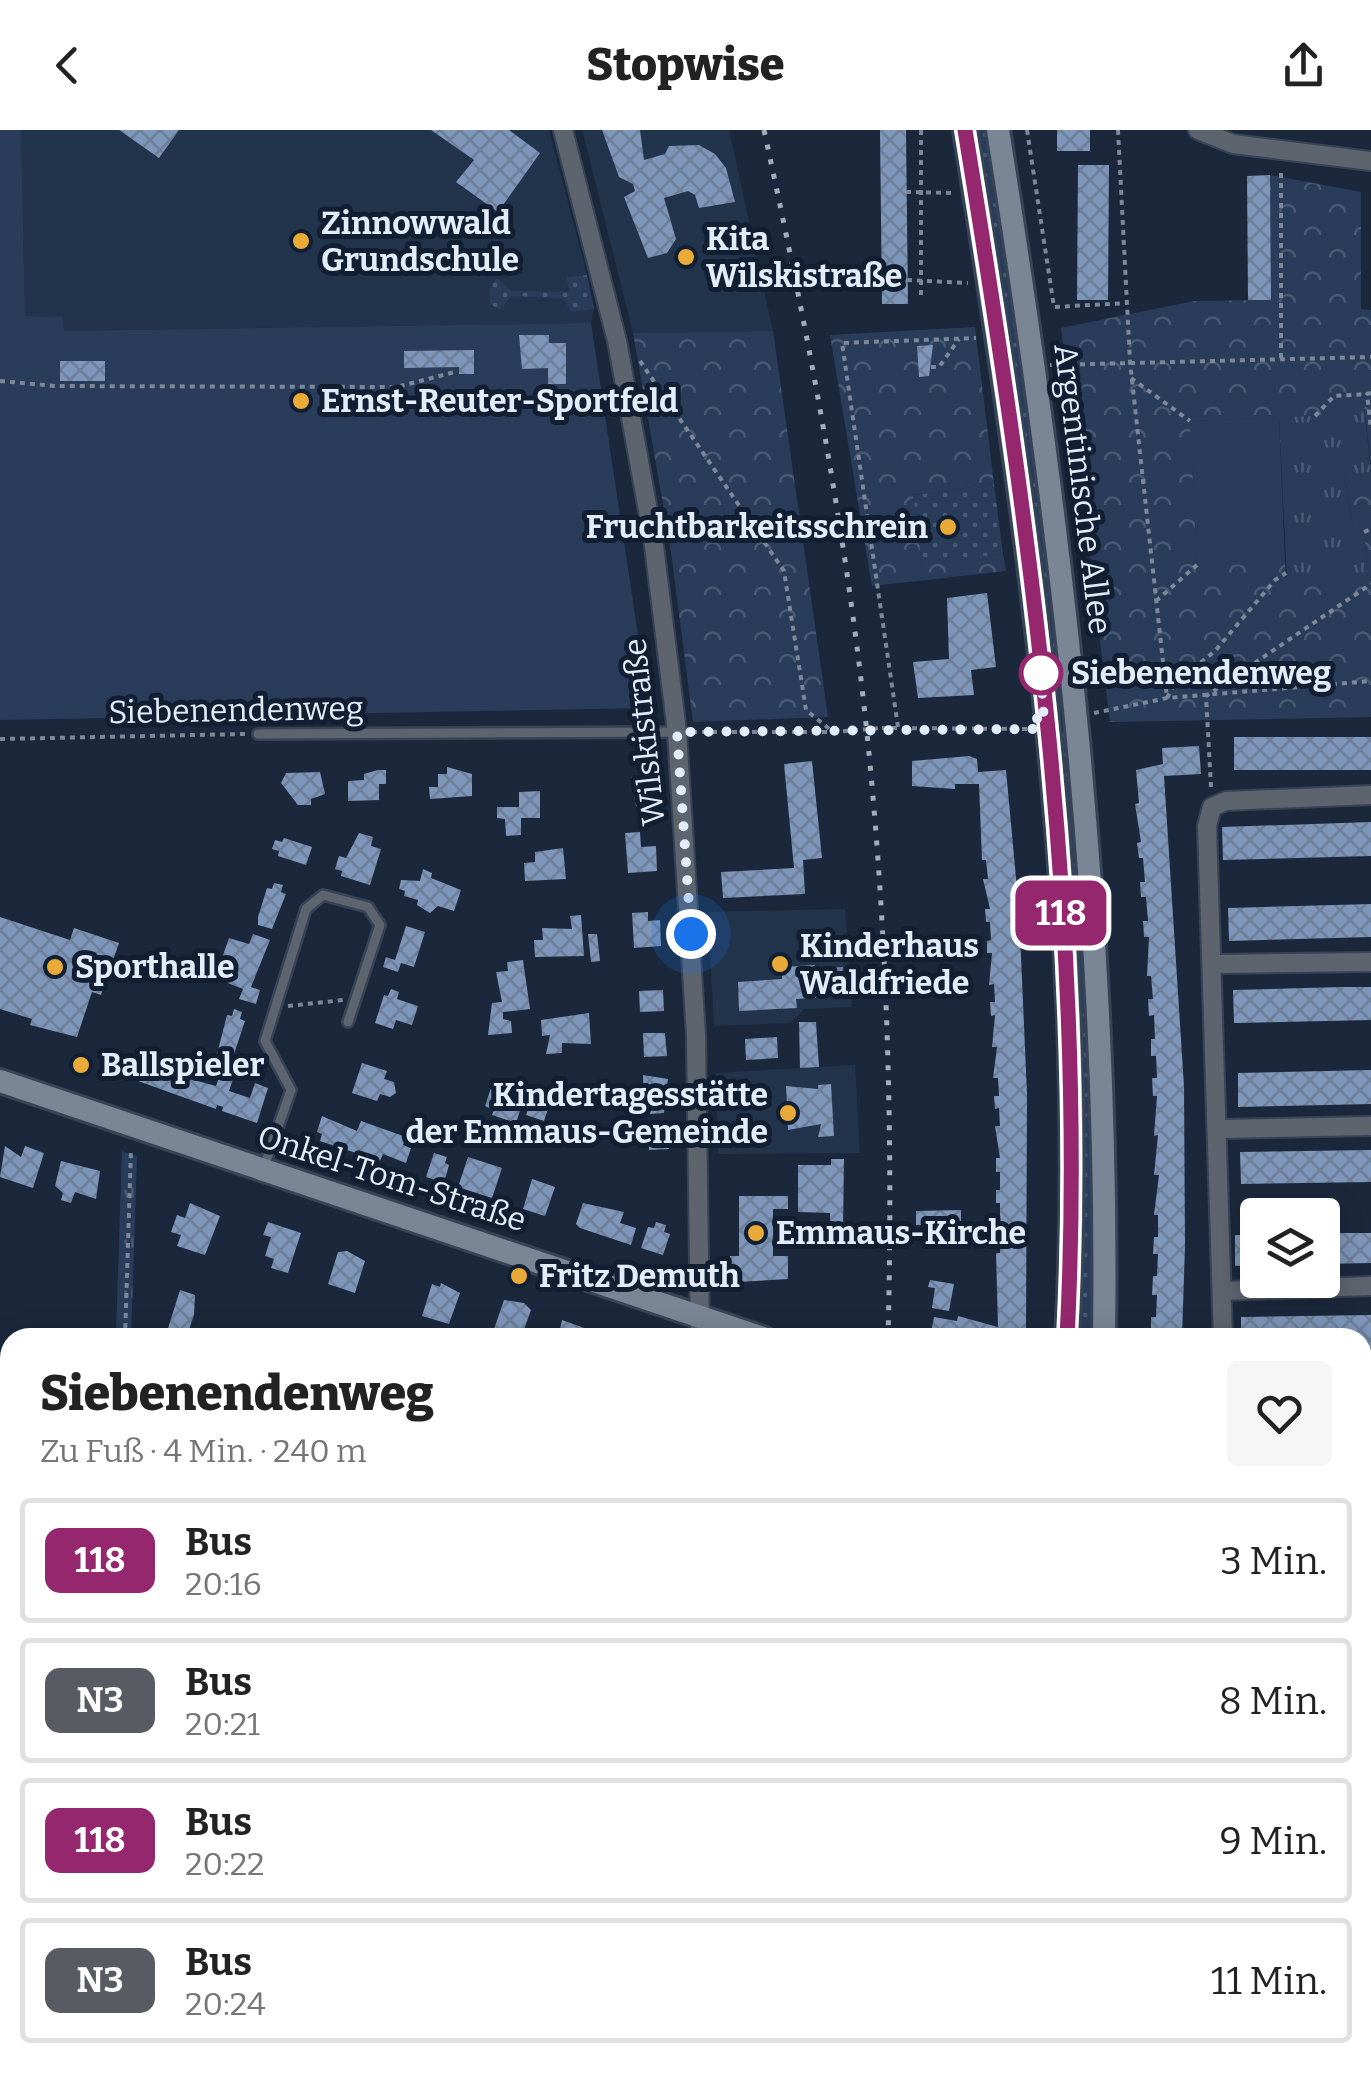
<!DOCTYPE html>
<html lang="de">
<meta charset="utf-8">
<style>
:root{--surface:#fff;--page:#f6f6f6;--text:#222;--muted:#767676;--line:#e0e0e0}
body{margin:0;font-family:Bitter,serif;background:var(--page);color:var(--text);height:100vh;display:flex;flex-direction:column;font-size:38px;white-space:nowrap}
*{box-sizing:border-box;margin:0}
p{font-size:32px;color:var(--muted)}
.icon{flex:none;width:55px;height:55px;fill:none;stroke:currentColor;stroke-width:2;stroke-linecap:round;stroke-linejoin:round}
.map{position:relative;flex:1;overflow:hidden}
.drawer{position:absolute;left:0px;top:1198px;width:1372px;height:752px;display:flex;flex-direction:column;background:var(--surface);border-radius:30px 30px 0 0;box-shadow:0 5px 25px #0003}
.drawer>*{flex:none}
.badge{padding:0 20px;border-radius:15px;font-size:35px;line-height:65px}
.fabs{position:absolute;left:1240px;top:1068px;display:grid;gap:20px}
.fabs a{display:grid;place-items:center;width:100px;height:100px;border-radius:10px;background:var(--surface);box-shadow:0 5px 25px #0003;font-size:50px}
.you{position:absolute;width:50px;height:50px;margin:-25px;border:8px solid #fff;border-radius:50%;background:#1a73e8;box-shadow:0 0 0 15px #1a73e833}
.map>.badge{position:absolute;translate:-50% -50%;box-shadow:0 0 0 5px #fff}
.round{display:grid;place-items:center;flex:none;width:105px;height:105px;border-radius:10px;background:var(--page)}
.overview{display:flex;align-items:center;justify-content:space-between;height:170px;padding:0 40px}
h1{font-size:48px;font-weight:800;line-height:75px}
ul{padding:0;list-style:none}
li{display:flex;align-items:center;gap:30px;height:125px;margin:0 20px 15px;padding:0 20px;border:5px solid var(--line);border-radius:10px}
li div{flex:1}
li b{display:block;font-size:38px}
li em{font-style:normal}
li .badge{min-width:110px;font-weight:700;text-align:center}
header{display:flex;justify-content:space-between;align-items:center;height:130px;padding:0 40px;background:var(--surface);font-size:45px;font-weight:800}
.map>svg:first-child{display:block}
.built{fill:#22334c}
.grass{fill:url(#grass-dots)}
.forest{fill:url(#forest-crowns)}
.park{fill:url(#park-tufts)}
.garden{fill:#293d5a}
.building{fill:url(#building-cross-hatch)}
.lines{fill:none;stroke-linecap:round;stroke-linejoin:round}
.lane-casing{stroke:#374356;stroke-width:14}
.street-casing{stroke:#374356;stroke-width:22}
.secondary-casing{stroke:#374356;stroke-width:28}
.path{stroke:#7c8798;stroke-width:4;stroke-dasharray:5 5;stroke-linecap:butt}
.lane{stroke:#5d646e;stroke-width:9}
.street{stroke:#5d646e;stroke-width:18}
.secondary{stroke:#7a8696;stroke-width:22}
.rail{stroke:#a2acbb;stroke-width:5;stroke-dasharray:5 10;stroke-linecap:butt}
.path-bridge{stroke:#7c8798;stroke-width:4;stroke-dasharray:5 5;stroke-linecap:butt}
.line-casing{stroke:#fff;stroke-width:22}
.line{stroke:#95276e;stroke-width:15}
.walk{stroke:#e3ecf9;stroke-width:10;stroke-dasharray:0 18}
.poi-dot{fill:#e9aa38;stroke:#121f32;stroke-width:4}
.stop-dot{fill:#fff;stroke:#95276e;stroke-width:5}
.labels{text-anchor:middle;dominant-baseline:central;stroke-width:10;stroke-linejoin:round;paint-order:stroke}
.poi-label{font-size:32px;font-weight:bold;fill:#e3ecf9;stroke:#121f32;text-anchor:start}
.street-label{font-size:32px;fill:#e3ecf9;stroke:#121f32}
.stop-label{font-size:32px;font-weight:bold;fill:#e3ecf9;stroke:#121f32;text-anchor:start}
</style>
<header><svg class="icon" aria-label="back" viewBox="0 0 24 24"><path d="M15 5l-7 7 7 7"/></svg>Stopwise<svg class="icon" aria-label="share" viewBox="0 0 24 24"><path d="M12 15V3M7 8l5-5 5 5M5 13v7h14v-7"/></svg></header>
<div class="map">
<svg width="1371" height="1948" viewBox="0 0 1371 1948">
<defs>
<pattern id="grass-dots" width="8" height="8" patternUnits="userSpaceOnUse" patternTransform="scale(2.5)"><rect width="8" height="8" fill="#293d5a"/><path d="M2 2h.1M6 6h.1" fill="none" stroke="#485972" stroke-width="1.8" stroke-linecap="round"/></pattern>
<pattern id="forest-crowns" width="20" height="18" patternUnits="userSpaceOnUse" patternTransform="scale(2.5)"><rect width="20" height="18" fill="#293d5a"/><path d="M2 6a3 3 0 1 1 6 0M12 15a3 3 0 1 1 6 0" fill="none" stroke="#485972"/></pattern>
<pattern id="park-tufts" width="24" height="20" patternUnits="userSpaceOnUse" patternTransform="scale(2.5)"><rect width="24" height="20" fill="#293d5a"/><path d="M3 7l-1-3M5 7V3M7 7l1-3M15 17l-1-3M17 17v-4M19 17l1-3" fill="none" stroke="#485972"/></pattern>
<pattern id="building-cross-hatch" width="8" height="8" patternUnits="userSpaceOnUse" patternTransform="scale(2.5)"><rect width="8" height="8" fill="#7e96b9"/><path d="M0 0l8 8M0 8l8-8" fill="none" stroke="#6d7e98"/></pattern>
</defs>
<rect width="100%" height="100%" fill="#1b283c"/>
<path class="built" d="M21,0H549L587,145L594,179L591,193L64,201L62,187H25Z
M582,0H729L773,201L633,203Z
M845,779L852,877L804,879L791,893L714,896L708,782Z
M855,935L860,1023L718,1024L716,943Z"/>
<path class="grass" d="M978,0H989L1009,123L1067,583L1055,584L1021,294Z
M587,145L594,179L571,182L564,168L511,166L500,180L490,174V157L497,148L511,161L569,162L567,147Z
M994,354L1003,424L922,435L913,365Z
M1069,601L1094,953V1207H1080L1082,953L1057,602Z"/>
<path class="forest" d="M1270,45L1361,62V179L1371,180V334L1363,268L1320,286L1191,291L1197,434H1285L1287,449H1368L1364,400L1353,401L1345,345L1371,342V587L1110,592L1061,198L1194,171L1271,170Z
M975,197L994,354L913,365L922,434L1003,424L1006,441L872,456L830,205Z
M773,201L828,587L693,592L670,414L633,203Z"/>
<path class="park" d="M1363,267L1371,342L1345,346L1353,400L1364,399L1368,449H1287L1279,287L1320,286L1333,270Z
M122,1021L137,1026L131,1208L116,1207Z"/>
<path class="garden" d="M0,0H21L25,186L63,187L64,201L591,193L649,578L0,590Z
M1279,287L1285,434L1197,435L1190,291Z"/>
<path class="building" d="M119,0H179L159,28Z
M431,0H509L540,23L498,82L456,52L474,30Z
M602,0H640L644,30L665,24L669,16L699,15L715,24L726,38L735,72L699,78L695,65L688,61L664,68L676,109L667,123L648,128L624,67L635,61L633,54L619,47Z
M880,0H906L908,174H882Z
M1057,0H1090V21H1057Z
M1078,35H1109L1108,170H1077Z
M1270,45L1271,170H1248L1247,46Z
M519,205H549V213H566V254H548V238L522,239Z
M933,215L929,246L919,247L917,216Z
M474,220V244H459V237L404,238V221Z
M60,231H105V251H60Z
M987,463L996,537L971,540L974,565L918,568L913,532L949,529L947,468Z
M1234,607H1371V640H1234Z
M1199,616L1201,644L1164,646L1184,956L1185,1116L1182,1208H1155L1151,1204V1187H1156L1157,1165H1152L1153,1146H1157L1158,1124H1153L1154,1107H1158V1085H1154L1159,1045H1154L1158,1005L1154,1006L1157,966H1153L1152,948H1157L1156,926H1151V909H1155L1154,885L1149,886L1148,869H1153L1151,846H1147L1149,807H1144L1143,791H1148L1146,767H1141L1140,752H1145L1143,728H1139L1137,713L1141,712L1135,674L1139,673L1136,640L1163,634L1162,618Z
M969,626L977,629L978,642L1006,640L1019,780L1027,964L1026,1208H930L934,1187L957,1191L958,1186L998,1197L996,1123H1000V1104L996,1103V1090H1000V1073H996V1060H1000V1042H996V1028H1000L995,996H1000L999,978L995,979L994,966H999L998,948H993L997,917H992L995,885L991,886L990,872H995L994,854L989,855L992,823H987V811L991,810L990,792H986L985,779H990L983,749H988L986,730H982L979,654H955V659L912,656V631Z
M812,631L822,728L803,730L805,764L723,768L721,742L794,738L784,634Z
M447,637L472,644V666L430,669L429,657H438V644H447Z
M378,640H386V654H379V670L348,671V651L364,650V644Z
M320,642L325,664L311,669V675H298L281,653L286,643Z
M650,645L653,681L637,682L631,647Z
M540,661V688H521V705L506,706L505,689L497,688V677H519V662Z
M1371,692V726L1223,730L1222,697Z
M640,702L641,717L656,716L657,741L628,743L625,703Z
M359,703L373,707L371,716L381,719L370,755L341,746L342,741L335,739L339,726L346,728Z
M284,708L312,717L306,735L278,726L279,721L272,719L275,710L282,712Z
M563,718L566,749L525,751L524,733L535,732V722Z
M423,739L432,743L431,748L461,760L454,781L438,776L430,783L417,775L418,770L404,766L405,761L399,759L401,750L420,751Z
M274,753L283,755L281,762L286,764L272,799L258,795V787L267,758L272,759Z
M1371,774V807L1229,811L1228,778Z
M648,782V791L660,790L661,816L634,818L632,783Z
M581,785L584,826L535,827L534,810H543L542,798L572,799L570,786Z
M0,787L70,810L74,798L119,813L101,865L92,862L77,907L30,895L32,889L0,879Z
M406,796L425,802L414,837L401,833L398,842L383,837L386,827L395,830Z
M253,804L270,810L251,857L260,860L256,874L239,869L243,859L215,848L229,808L249,814Z
M588,804H597L600,831L591,832Z
M523,830L530,879L503,882V889L511,891L512,903L488,905L492,873L502,872L496,842L508,841L507,832Z
M815,835L816,868L796,869L797,878L739,881L738,852L782,849V837Z
M843,837L839,866H829L827,838Z
M1342,857H1371V890L1234,893L1233,860Z
M391,859L399,862L397,869L418,876L412,895L396,890L393,899L375,893L384,865L388,866Z
M663,860L664,881L640,882L639,861Z
M234,879L242,882L240,889L245,891L231,933L216,928L227,885L232,886Z
M589,883L591,914L562,913V923L546,924L550,905L542,906L541,890Z
M799,892H816L819,937L800,938Z
M643,903H665L667,926L644,927Z
M777,907L778,928L746,930L745,909Z
M179,928L192,932L186,948L216,956L221,942L234,946L229,961L250,968L255,953L268,958L257,993L222,981L223,977L217,975L216,979L138,951L144,934L173,943Z
M362,933L387,941L384,949L394,952L396,963L390,967L380,964L377,971L352,963Z
M1371,940V974L1238,977V943Z
M643,945L668,949L664,983L633,985L632,974L644,973Z
M831,954L834,1006L818,1007L821,994L788,1000L786,956L818,959V955Z
M492,955L525,965L516,993L492,985L494,980L485,976Z
M531,971L549,976L544,991L526,985Z
M322,986L357,1001L361,991L406,1007L403,1015L411,1018L406,1033L383,1024L380,1031L320,1011L322,1004L317,1002Z
M668,994L669,1019L649,1020L648,995Z
M5,1016L21,1027L25,1016L44,1023L33,1058L0,1047Z
M1371,1020V1052L1241,1054L1240,1022Z
M434,1023L447,1027L445,1033L449,1035L444,1053L426,1047Z
M468,1027L502,1038L492,1068L458,1057Z
M831,1029H844L843,1100H830V1083L798,1082V1035H831Z
M61,1031L100,1041L96,1069L75,1062L71,1073L61,1070L63,1063L55,1056Z
M532,1049L555,1057L545,1086L523,1079Z
M739,1066H788V1079H773V1126H788V1149L738,1152L739,1143H730V1126H739Z
M190,1073L220,1086L205,1125L177,1116L181,1105L171,1102L177,1085L185,1088Z
M583,1073L624,1082L620,1093L636,1098L631,1115L580,1098L576,1094Z
M961,1080V1094L916,1095V1081Z
M268,1092L301,1103L288,1143L271,1138L274,1129L265,1126L271,1107L263,1105Z
M656,1092L666,1095L664,1102L670,1104L663,1125L641,1118L648,1097L654,1098Z
M1322,1103H1371V1133L1322,1134Z
M1235,1105H1258V1135L1235,1136Z
M347,1121L365,1131L355,1163L328,1154L338,1122Z
M930,1150L954,1154L949,1181L932,1178L935,1158L928,1157Z
M441,1153L460,1163L449,1194L422,1186L432,1154L440,1157Z
M180,1160L195,1165L194,1185L186,1208H165Z
M504,1170L524,1173L531,1180L521,1208L493,1202Z
M1371,1185V1218H1362V1208H1241V1187Z
M562,1190L590,1200L588,1208H558Z
M1362,1281H1371V1359H1362Z
M0,1345L10,1346V1376L0,1374Z
M1362,1481L1371,1485V1517L1362,1513Z
M1371,1746V1813L1362,1811V1777Z
M684,1940H717L715,1948H683Z
M739,1940H778L776,1948H736Z
M815,1940H863L862,1945L870,1947Z
M1011,1940H1057L1096,1948H1010Z"/>
<g class="lines">
<defs>
<path id="lane" d="M258,604L677,602
M264,1037L291,960L265,911L306,779L323,765L368,777L380,795L348,892"/>
<path id="street" d="M563,0L617,211L653,408L677,602L696,905L700,1208
M1198,0L1233,14L1371,31
M1213,834L1371,832
M1220,999L1371,996
M1223,1161L1371,1156
M1223,1208L1207,696L1212,677L1226,671L1371,665
M0,1315L10,1317
M0,1538L10,1539
M0,1763H10
M1362,1923L1371,1924
M86,1948L87,1940
M582,1948L584,1940
M1247,1948L1249,1940"/>
<path id="secondary" d="M965,0C1028,395 1090,807 1067,1208
M998,0C1062,402 1110,800 1104,1208
M0,951L763,1208
M1362,1426L1371,1430
M930,1948L933,1940
M971,1948L974,1940"/>
</defs>
<use href="#lane" class="lane-casing"/>
<use href="#street" class="street-casing"/>
<use href="#secondary" class="secondary-casing"/>
<path class="path" d="M921,0V165
M1027,0L1054,177L1127,173
M1118,0L1130,232L1167,568
M906,62L954,63
M907,150L968,153
M1281,228V38
M640,231L784,441L806,580L833,602
M1050,235L1371,227
M931,237H939L959,209
M1131,248L1190,291
M0,251L55,256L397,257L455,242
M1371,263L1367,264L1371,299
M1315,286L1334,266L1367,264
M1364,402L1371,399
M1156,471L1197,435
M1167,568L1175,553L1215,521L1275,450L1286,443
M1094,583L1167,568L1371,551
M898,597L842,213L976,208
M882,598L1029,599
M692,602H833
M0,609L245,604
M1211,657L1206,566L1371,454
M288,876L343,870
M125,1208L131,1020
M1362,1230H1371
M0,1433L10,1435
M1362,1566L1371,1570
M0,1637L10,1638"/>
<use href="#lane" class="lane"/>
<use href="#street" class="street"/>
<use href="#secondary" class="secondary"/>
<path class="rail" d="M764,0C809,208 850,421 870,634C888,824 893,1016 888,1208"/>
<path class="path-bridge" d="M833,602L882,598"/>
</g>
<g class="lines">
<defs>
<path id="line" d="M965,0C1030,397 1088,805 1067,1208"/>
</defs>
<use href="#line" class="line-casing"/>
<use href="#line" class="line"/>
<path class="walk" d="M691,804L677,602L1035,599L1034,587L1044,592L1041,543"/>
</g>
<g class="poi-dot">
<circle cx="301" cy="111" r="10"/>
<circle cx="686" cy="127" r="10"/>
<circle cx="301" cy="271" r="10"/>
<circle cx="948" cy="397" r="10"/>
<circle cx="780" cy="834" r="10"/>
<circle cx="55" cy="837" r="10"/>
<circle cx="81" cy="935" r="10"/>
<circle cx="788" cy="983" r="10"/>
<circle cx="756" cy="1103" r="10"/>
<circle cx="519" cy="1146" r="10"/>
</g>
<circle class="stop-dot" cx="1041" cy="543" r="20"/>
<g class="labels">
<g class="poi-label">
<text x="321" y="93">Zinnowwald<tspan x="321" dy="37">Grundschule</tspan></text>
<text x="706" y="109">Kita<tspan x="706" dy="37">Wilskistraße</tspan></text>
<text x="321" y="271">Ernst-Reuter-Sportfeld</text>
<text x="928" y="397" text-anchor="end">Fruchtbarkeitsschrein</text>
<text x="800" y="816">Kinderhaus<tspan x="800" dy="37">Waldfriede</tspan></text>
<text x="75" y="837">Sporthalle</text>
<text x="101" y="935">Ballspieler</text>
<text x="768" y="965" text-anchor="end">Kindertagesstätte<tspan x="768" dy="37">der Emmaus-Gemeinde</tspan></text>
<text x="776" y="1103">Emmaus-Kirche</text>
<text x="539" y="1146">Fritz Demuth</text>
</g>
<g class="street-label">
<text transform="translate(1083 359) rotate(83)">Argentinische Allee</text>
<text transform="translate(236 580) rotate(-1)">Siebenendenweg</text>
<text transform="translate(644 602) rotate(-96)">Wilskistraße</text>
<text transform="translate(392 1048) rotate(18)">Onkel-Tom-Straße</text>
</g>
<g class="stop-label">
<text x="1071" y="543">Siebenendenweg</text>
</g>
</g>
</svg>
<div class="fabs">
<a><svg class="icon" aria-label="layers" viewBox="0 0 24 24"><path d="M12 4l9 5-9 5-9-5zM3 14l9 5 9-5"/></svg></a>
</div>
<div class="you" style="left:691px;top:804px"></div>
<b class="badge" style="left:1061px;top:783px;background:#95276e;color:#fff">118</b>
<section class="drawer">
<div class="overview"><div><h1>Siebenendenweg</h1><p>Zu Fuß · 4 Min. · 240 m</p></div><a class="round"><svg class="icon" aria-label="heart" viewBox="0 0 24 24"><path d="M12 20l-8-8c-3-5 5-10 8-4 3-6 11-1 8 4z"/></svg></a></div>
<ul>
<li><span class="badge" style="background:#95276e;color:#fff">118</span><div><b>Bus</b><p>20:16</p></div><em>3 Min.</em></li>
<li><span class="badge" style="background:#595b62;color:#fff">N3</span><div><b>Bus</b><p>20:21</p></div><em>8 Min.</em></li>
<li><span class="badge" style="background:#95276e;color:#fff">118</span><div><b>Bus</b><p>20:22</p></div><em>9 Min.</em></li>
<li><span class="badge" style="background:#595b62;color:#fff">N3</span><div><b>Bus</b><p>20:24</p></div><em>11 Min.</em></li>
</ul>
</section>
</div>
